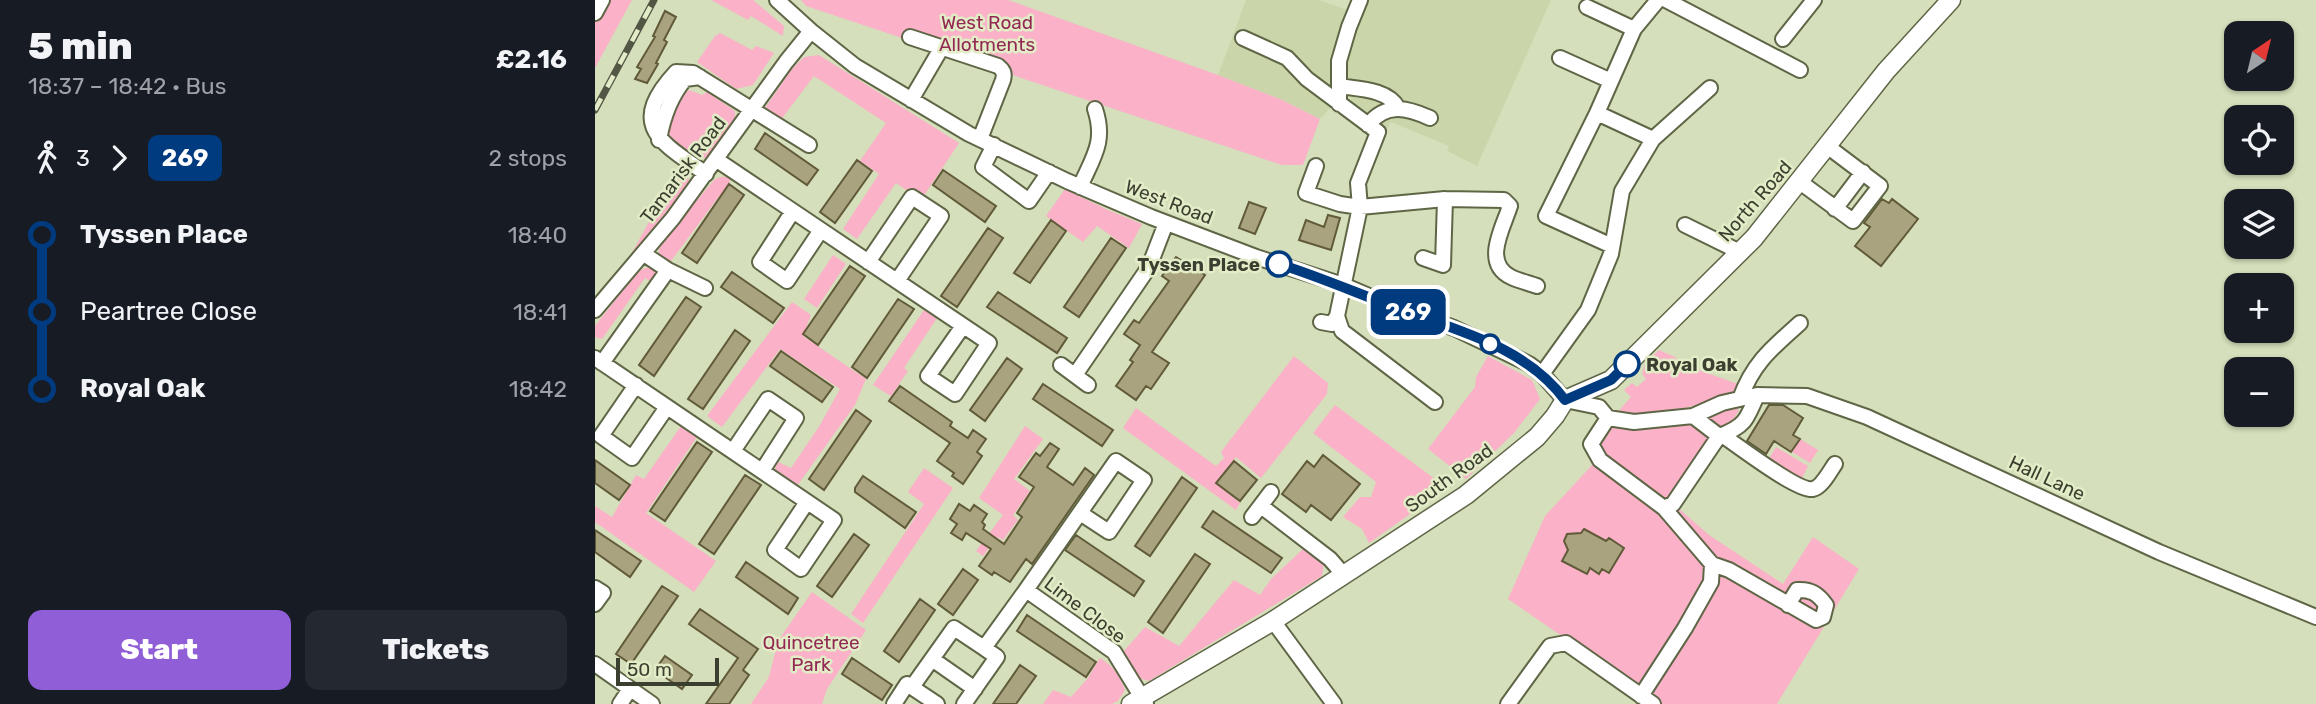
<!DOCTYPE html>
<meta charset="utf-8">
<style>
:root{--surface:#171b24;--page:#242831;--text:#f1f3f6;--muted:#9ea1a6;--accent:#905ed7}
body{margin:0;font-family:Rubik,sans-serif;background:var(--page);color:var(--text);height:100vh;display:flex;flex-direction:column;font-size:26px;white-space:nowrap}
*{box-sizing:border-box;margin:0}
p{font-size:23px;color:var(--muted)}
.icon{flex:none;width:38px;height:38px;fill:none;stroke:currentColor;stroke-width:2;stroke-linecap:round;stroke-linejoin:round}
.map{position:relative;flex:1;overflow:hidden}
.side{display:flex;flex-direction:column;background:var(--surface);width:595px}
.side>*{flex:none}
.badge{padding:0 14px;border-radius:10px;font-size:24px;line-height:46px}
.needle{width:46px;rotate:35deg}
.fabs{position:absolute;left:1629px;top:21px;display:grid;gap:14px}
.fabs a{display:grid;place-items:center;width:70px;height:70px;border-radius:14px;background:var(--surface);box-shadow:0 2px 5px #0004;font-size:35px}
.scale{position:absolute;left:21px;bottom:18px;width:103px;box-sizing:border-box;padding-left:7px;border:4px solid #3b3f30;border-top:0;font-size:19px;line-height:24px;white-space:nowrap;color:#3b3f30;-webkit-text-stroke:5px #e2ecc7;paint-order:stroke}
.map>.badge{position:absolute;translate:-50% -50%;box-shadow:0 0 0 4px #fff}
.legs{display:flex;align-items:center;gap:10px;height:77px;padding:0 28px;font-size:23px}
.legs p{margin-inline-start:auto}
.overview{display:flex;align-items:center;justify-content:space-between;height:119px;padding:0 28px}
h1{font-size:38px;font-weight:800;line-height:52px}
.button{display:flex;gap:14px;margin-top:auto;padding:14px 28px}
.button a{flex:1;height:80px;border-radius:14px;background:var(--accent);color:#fff;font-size:28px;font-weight:800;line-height:80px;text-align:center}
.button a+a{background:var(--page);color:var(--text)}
ul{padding:0 28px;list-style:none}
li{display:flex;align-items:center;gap:24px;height:77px;font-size:26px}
li i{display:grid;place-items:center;width:10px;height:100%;margin:0 9px;background:currentColor}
li i::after{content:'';width:18px;height:18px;margin:-9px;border:5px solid;border-radius:50%;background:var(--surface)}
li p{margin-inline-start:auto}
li:first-child i{background:linear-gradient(#0000 50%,currentColor 0)}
li:last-child i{background:linear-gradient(currentColor 50%,#0000 0)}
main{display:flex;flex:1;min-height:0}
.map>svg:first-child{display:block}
.built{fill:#cad6aa}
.green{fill:#fbb1c7}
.building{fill:#a9a37f;stroke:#605a39;stroke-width:2}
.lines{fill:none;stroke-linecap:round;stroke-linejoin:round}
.minor-casing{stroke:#5e6646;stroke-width:18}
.major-casing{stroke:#5e6646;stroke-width:21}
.minor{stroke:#fff;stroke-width:14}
.major{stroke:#fff;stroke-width:18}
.rail-casing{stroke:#525644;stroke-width:7}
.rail{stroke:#e2ecc7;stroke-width:4.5;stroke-dasharray:13;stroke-linecap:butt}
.line-1-casing{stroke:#fff;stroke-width:16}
.line-1{stroke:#003b80;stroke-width:10}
.stop-1-dot{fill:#fff;stroke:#003b80;stroke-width:3.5}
.labels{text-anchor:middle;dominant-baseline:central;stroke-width:5;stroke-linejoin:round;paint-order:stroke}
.park-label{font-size:19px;fill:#922953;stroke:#e2ecc7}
.street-label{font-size:19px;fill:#3b3f30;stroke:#e2ecc7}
.stop-label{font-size:19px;font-weight:bold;fill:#3b3f30;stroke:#e2ecc7;text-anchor:end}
</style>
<main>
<section class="side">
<div class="overview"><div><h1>5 min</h1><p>18:37 – 18:42 · Bus</p></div><b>£2.16</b></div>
<div class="legs"><svg class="icon" aria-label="walk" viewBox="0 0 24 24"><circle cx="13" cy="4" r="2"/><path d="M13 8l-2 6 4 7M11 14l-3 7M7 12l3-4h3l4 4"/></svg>3<svg class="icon" aria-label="forward" viewBox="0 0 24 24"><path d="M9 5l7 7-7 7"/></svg><b class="badge" style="background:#003b80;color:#fff">269</b><p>2 stops</p></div>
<ul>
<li><i style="color:#003b80"></i><b>Tyssen Place</b><p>18:40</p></li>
<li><i style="color:#003b80"></i><span>Peartree Close</span><p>18:41</p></li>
<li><i style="color:#003b80"></i><b>Royal Oak</b><p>18:42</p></li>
</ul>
<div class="button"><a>Start</a><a>Tickets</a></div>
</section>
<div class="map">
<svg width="1721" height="704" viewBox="0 0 1721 704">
<rect width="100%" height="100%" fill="#d5dfbb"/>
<path class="built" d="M651,0H724L758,12L739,104L725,119L685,99L623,75Z
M772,0H956L882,166L852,151L854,146L796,122L793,128L763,113L755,98L750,64L757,35Z"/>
<path class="green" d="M11,0H37L0,68V20Z
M116,0H158L189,26L188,36L156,16L153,20Z
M206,0H413L623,75L685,99L725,119L708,165H687L211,6Z
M125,33L157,50L161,46L179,53L158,85L141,89L102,62L120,36Z
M224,55L364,143L326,200L301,183L262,239L248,229L284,174L265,161L291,123L219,76L185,121L168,111L196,70L209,57Z
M94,90L107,95L112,92L140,111V121L112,158L99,159L72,139C72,126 83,98 94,90Z
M89,168L94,177L93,185L35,256L63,206Z
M138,176L134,183L73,265L64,256V249L67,242L119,180L125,177Z
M470,189L513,210L547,224L534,248L502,226L488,242L451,216Z
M238,255L251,264L222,308L209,299Z
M53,267L65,274L59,283L50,278L7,339L0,337V326L43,271Z
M197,302L216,315L208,336L271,379L260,405L202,486L180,469L183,462L196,468L225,425L245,389L185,349L127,427L112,416Z
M331,307L344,315L309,368L313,371L296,396L278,385Z
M1064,350L1080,357L1084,363L1143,384L1142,391C1109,403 1057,422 1022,413L1036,397L1029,390L1037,383L1042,387L1051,379L1047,374L1050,363Z
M699,356L733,383L732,394L666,478L641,457L620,483L645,503L641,510L528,428L541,408L621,466L629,458L626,452Z
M893,356L937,380L945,399L919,433L871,479L833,449L880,387L881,377Z
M740,405L852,488L774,543L767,529L748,517L765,497H776L781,482L718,433Z
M1140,405L1144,410L1135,425L1128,428L1110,418Z
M1092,420L1115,432L1114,442L1077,500L1069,501L1011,460L1002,444L1012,426L1061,425Z
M88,423L104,434L51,513L121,561L99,592L0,522V506L17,517L41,475L49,479Z
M430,426L448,439L419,479L435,491L418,515L423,520L408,540L402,537L388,556L381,551L408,515L384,498Z
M1205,439L1223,450L1215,463L1197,452Z
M1181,447L1213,466L1206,480L1173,460Z
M998,464L1062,511L1082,507L1114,535L1188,584L1218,537L1264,569L1182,704H1043L1053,690L1042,688L913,599L950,516Z
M329,468L358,488L268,623L256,614L329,504L313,492Z
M709,548L729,563L727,576L554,681L544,678L528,652L550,627L584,646L639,580L665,595L676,579Z
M217,592L271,630L232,689L227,704H156L174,677L183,641Z
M505,658C519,667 524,674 530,690L523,701L517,704H448L458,690L476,697L493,678Z"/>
<path class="building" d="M70,11L81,17L69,40L72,42L61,63L63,64L52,83L40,79L46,69L42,67L60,37L58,36Z
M170,133L223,170L212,185L160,149Z
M262,160L277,171L240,223L225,212Z
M348,170L401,206L390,222L338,185Z
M134,184L149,195L102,263L87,253Z
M1287,199L1294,203L1297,199L1323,219L1286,266L1260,246L1275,227L1269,223Z
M654,202L671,208L660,234L644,228Z
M733,215L745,218L736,250L704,240L711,220L729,227Z
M456,220L471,231L435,283L419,273Z
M393,228L408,238L362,307L346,296Z
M516,238L531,248L484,317L469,307Z
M581,257L610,275L557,352L574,363L556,389L551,386L541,400L521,386L538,362L535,360L545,345L529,334L539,320L544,323L574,281L567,276Z
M255,266L270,276L223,345L208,334Z
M137,272L189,308L178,323L126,287Z
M403,292L472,338L462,353L392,307Z
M91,297L106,307L59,376L44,365Z
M303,299L319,309L272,378L257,367Z
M140,330L155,341L108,409L93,399Z
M186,351L238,387L227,402L175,366Z
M412,358L427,369L390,421L375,410Z
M448,384L518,430L507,446L438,399Z
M305,386L357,422L355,426L373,438L378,430L391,439L382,452L387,456L368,484L357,476L359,473L342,461L355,443L294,401Z
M1174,405H1188L1208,418L1198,435L1205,439L1196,452L1179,441L1171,454L1152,441Z
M261,410L276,421L229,490L214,479Z
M102,442L117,452L70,521L55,511Z
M455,443L464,449L452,467L478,485L490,468L499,475L437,564L431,559L415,582L399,572L397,575L384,566L396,549L371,533L367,540L356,533L362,524L355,519L364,504L375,511L379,505L392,514L387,522L390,525L388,529L409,544L427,517L422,513L439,487L424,477L441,453L445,456Z
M728,455L765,484L736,520L716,505L711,512L687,494L712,461L719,467Z
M0,460L35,485L24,500L0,483Z
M639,461L662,480L645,501L621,483Z
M150,475L166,485L119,554L104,544Z
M268,476L321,512L310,528L260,492V488Z
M587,477L602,488L555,556L540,546Z
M618,511L687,558L676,573L607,527Z
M989,529L1011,541L1014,538L1029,548L1014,573L1007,569L1004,574L995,568L992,574L967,561L973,550L969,541L972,534L986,533Z
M0,530L46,561L35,577L0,552Z
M259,534L274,545L237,597L222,586Z
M481,535L549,581L539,596L470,550Z
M600,554L615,564L568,633L553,622Z
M151,562L203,598L193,614L141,577Z
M368,569L383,580L358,615L343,604Z
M67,586L83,596L36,664L21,654Z
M325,599L340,610L304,662L289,651Z
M105,609L163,649L148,670L154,675L134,704H111L143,658L94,624Z
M432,615L501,662L491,677L422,631Z
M70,656L97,675L87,689L60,670Z
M257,658L297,685L287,700L247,674Z
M425,665L441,676L421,704H398Z"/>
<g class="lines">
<defs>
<path id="minor" d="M182,0L216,31L260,66L374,134L472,181L556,217L661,257L748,285L795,305L859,328L934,364L947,374L970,400L1004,407L1013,418L1039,422L1098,416L1127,403L1162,395C1152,420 1149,427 1124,436L1098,416
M1071,0L1205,70
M992,7L1039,29
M0,13L7,0
M315,37L403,66C408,70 410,73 408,80L385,139
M648,38L692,58L712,79L783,132L763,183L765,207L742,316L737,324L726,322
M1188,39L1219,0
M965,58L1016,81
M744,86C763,89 793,89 803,108
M316,100L347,47
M744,104V61L754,27L765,0
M1002,113L1058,139
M773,125C791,102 812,108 835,118
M64,140C68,117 75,97 90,79L105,77
M399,145L388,167L434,201L454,172
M122,160L394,343L360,394L333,376L368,326
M721,166L711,193L745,204L765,207L850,199L909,200L915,206C908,228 887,263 916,277C924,281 934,283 942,286
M111,174C66,142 31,126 81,72L98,73L214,145
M1205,182L1258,221L1285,186L1232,146
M485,187C498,157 511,142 500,109
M1240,209L1268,172
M198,211L165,262L192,281L226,230
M1090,225L1145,252
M1017,246L951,216L1002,113L1039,29L1063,0
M49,254L73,270L110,288
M828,258L848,265L850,199
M273,262L317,197L346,216L302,281
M0,310L78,218L191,62L216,31
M742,316L747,331L840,402
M0,358C80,412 159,466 239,520L206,569L180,550L212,502
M7,363L73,270
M466,365L493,385
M947,374L993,310L1016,254L1027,191L1058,139L1115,88
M480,375L554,267L571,223
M41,385L6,436L37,458L72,407
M1162,395L1212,396L1272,417L1564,552L1721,617
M1145,399C1158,363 1177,348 1205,323
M1013,418L996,444L1005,460L1069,508L1078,504L1124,436
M1127,435C1142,445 1203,492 1218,489C1227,487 1235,471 1240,464
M138,451L173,399L201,418L167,471
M666,506L735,559L749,575
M1069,508L1117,564L1134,570L1221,620L1228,617L1231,605C1223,594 1216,589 1202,590L1193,605
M485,513L514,532L549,480L521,461L431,590L519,652L551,704
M657,517L676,492
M0,588L8,593L0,604
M678,621L739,704
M337,659L380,689
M0,664L57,704
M317,687L359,628L389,648L431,590
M1046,696L1090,628L1116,582L1117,564
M25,704L35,689
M299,704L312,684L342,704
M369,704L402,657L389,648
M913,704L955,646L971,643L1058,704"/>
<path id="major" d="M536,704L678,621L871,495L942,437L960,416L970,400L1016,380L1159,238L1291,71L1356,0"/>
</defs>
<use href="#minor" class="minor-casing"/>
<use href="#major" class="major-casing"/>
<use href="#minor" class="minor"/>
<use href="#major" class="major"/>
<defs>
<path id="rail" d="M0,110L59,0"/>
</defs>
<use href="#rail" class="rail-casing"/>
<use href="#rail" class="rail"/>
</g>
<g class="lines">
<defs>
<path id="line-1" d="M684,264C722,276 757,291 794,305C855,329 929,344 970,400L1016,380L1032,364"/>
</defs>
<use href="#line-1" class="line-1-casing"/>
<use href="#line-1" class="line-1"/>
</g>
<g class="stop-1-dot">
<circle cx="684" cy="264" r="12"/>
<circle cx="895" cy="344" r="9"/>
<circle cx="1032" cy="364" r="12"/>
</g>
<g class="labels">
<g class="park-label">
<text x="392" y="22">West Road<tspan x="392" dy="22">Allotments</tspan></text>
<text x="216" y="642">Quincetree<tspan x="216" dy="22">Park</tspan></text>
</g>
<g class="street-label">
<text transform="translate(88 170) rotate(-53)">Tamarisk Road</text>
<text transform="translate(1160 201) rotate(-49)">North Road</text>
<text transform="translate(574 202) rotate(21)">West Road</text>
<text transform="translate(854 478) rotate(-36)">South Road</text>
<text transform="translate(1452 478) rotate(25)">Hall Lane</text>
<text transform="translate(490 610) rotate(37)">Lime Close</text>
</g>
<g class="stop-label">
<text x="665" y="264">Tyssen Place</text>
<text x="1051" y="364" text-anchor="start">Royal Oak</text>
</g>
</g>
</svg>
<div class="fabs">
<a><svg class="needle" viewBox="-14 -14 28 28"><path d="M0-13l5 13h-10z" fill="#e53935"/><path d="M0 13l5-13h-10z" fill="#9ea1a6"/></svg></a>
<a><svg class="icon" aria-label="locate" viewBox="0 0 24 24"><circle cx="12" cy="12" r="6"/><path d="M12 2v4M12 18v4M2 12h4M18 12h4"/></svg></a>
<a><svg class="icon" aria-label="layers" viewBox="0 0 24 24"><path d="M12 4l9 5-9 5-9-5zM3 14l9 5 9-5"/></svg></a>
<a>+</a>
<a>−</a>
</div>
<div class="scale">50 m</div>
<b class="badge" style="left:813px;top:312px;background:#003b80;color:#fff">269</b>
</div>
</main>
